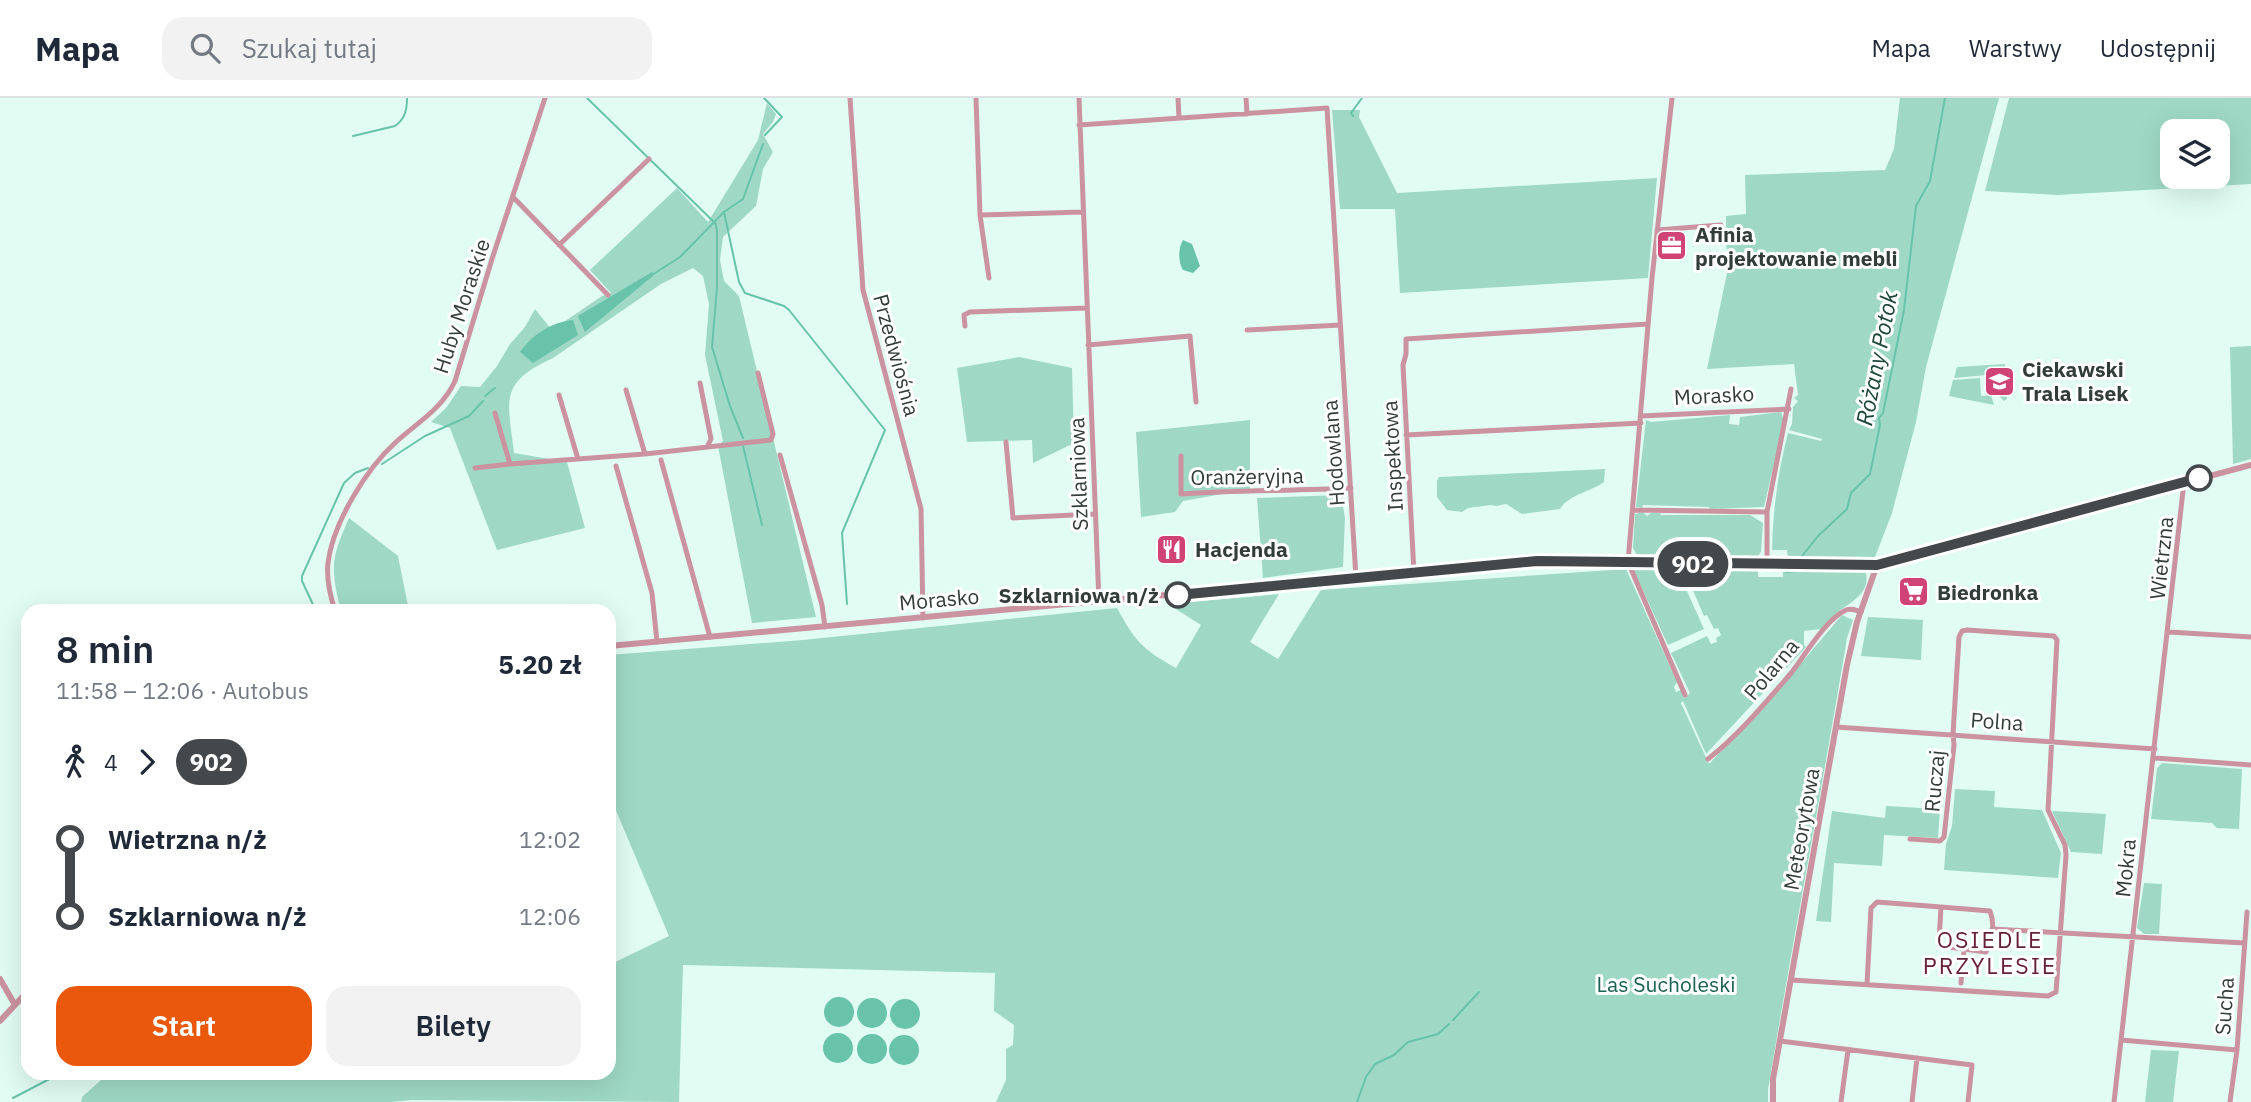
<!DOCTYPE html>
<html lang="pl">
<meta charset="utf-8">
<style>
:root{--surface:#fff;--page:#f2f2f3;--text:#1f2937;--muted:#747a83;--line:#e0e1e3;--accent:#ea580c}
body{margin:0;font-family:"IBM Plex Sans",sans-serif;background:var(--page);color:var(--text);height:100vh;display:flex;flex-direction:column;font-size:26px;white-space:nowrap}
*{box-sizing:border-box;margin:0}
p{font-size:23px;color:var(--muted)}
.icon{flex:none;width:38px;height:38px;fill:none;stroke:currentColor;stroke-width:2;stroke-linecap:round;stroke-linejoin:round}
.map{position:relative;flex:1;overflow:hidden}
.panel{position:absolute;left:21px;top:506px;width:595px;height:476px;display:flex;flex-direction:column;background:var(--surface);border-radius:21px;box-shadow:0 7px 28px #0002}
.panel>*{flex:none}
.badge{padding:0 14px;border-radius:23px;font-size:24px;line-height:46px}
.fabs{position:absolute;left:2160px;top:21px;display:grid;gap:14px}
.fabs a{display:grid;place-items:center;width:70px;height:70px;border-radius:14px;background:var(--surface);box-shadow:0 7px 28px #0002;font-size:35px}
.map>.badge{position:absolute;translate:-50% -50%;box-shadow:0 0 0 4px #fff}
.legs{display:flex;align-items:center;gap:10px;height:77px;padding:0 35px;font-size:23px}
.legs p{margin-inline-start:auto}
.headline{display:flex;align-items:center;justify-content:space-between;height:119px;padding:0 35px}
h1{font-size:38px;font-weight:600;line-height:52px}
.cta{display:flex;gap:14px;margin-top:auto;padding:14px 35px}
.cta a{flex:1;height:80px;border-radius:21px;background:var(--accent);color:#fff;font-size:28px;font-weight:600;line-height:80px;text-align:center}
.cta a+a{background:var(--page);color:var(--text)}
ul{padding:0 35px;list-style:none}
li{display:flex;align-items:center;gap:24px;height:77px;font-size:26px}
li i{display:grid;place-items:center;width:10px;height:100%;margin:0 9px;background:currentColor}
li i::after{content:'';width:18px;height:18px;margin:-9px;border:5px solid;border-radius:50%;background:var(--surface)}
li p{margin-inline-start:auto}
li:first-child i{background:linear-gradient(#0000 50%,currentColor 0)}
li:last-child i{background:linear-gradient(currentColor 50%,#0000 0)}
header{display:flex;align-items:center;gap:42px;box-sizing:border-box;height:98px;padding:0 35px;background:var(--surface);border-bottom:2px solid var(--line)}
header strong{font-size:33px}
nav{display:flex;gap:38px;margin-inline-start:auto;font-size:24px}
.search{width:490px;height:63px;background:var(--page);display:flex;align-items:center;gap:18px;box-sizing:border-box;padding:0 24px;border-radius:21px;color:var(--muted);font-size:26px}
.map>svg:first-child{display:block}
.green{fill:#9fd9c6;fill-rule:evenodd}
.water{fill:#68c3a9}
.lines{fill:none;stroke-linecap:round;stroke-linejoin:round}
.stream{stroke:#68c3a9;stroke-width:2}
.minor{stroke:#cb93a1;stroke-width:5}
.tertiary{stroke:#cb93a1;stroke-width:6}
.line-1-casing{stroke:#fff;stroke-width:16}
.line-1{stroke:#45484a;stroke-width:10}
.stop-1-dot{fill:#fff;stroke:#45484a;stroke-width:3.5}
.labels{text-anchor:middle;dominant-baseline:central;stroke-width:6;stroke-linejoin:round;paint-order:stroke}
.poi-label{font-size:21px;font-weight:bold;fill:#323c39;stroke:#fff;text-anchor:start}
.street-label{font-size:21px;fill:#323c39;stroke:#fff}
.stop-label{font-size:21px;font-weight:bold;fill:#323c39;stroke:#fff;text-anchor:end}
.park-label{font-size:21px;fill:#1a6251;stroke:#fff}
.water-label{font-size:23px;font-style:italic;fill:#1d463b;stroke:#fff}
.neighbourhood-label{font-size:23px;letter-spacing:2px;fill:#642137;stroke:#fff}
</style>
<header>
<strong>Mapa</strong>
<div class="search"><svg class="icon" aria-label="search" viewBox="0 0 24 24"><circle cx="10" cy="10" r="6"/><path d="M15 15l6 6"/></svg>Szukaj tutaj</div>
<nav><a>Mapa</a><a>Warstwy</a><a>Udostępnij</a></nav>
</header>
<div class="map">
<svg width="2251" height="1004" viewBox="0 0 2251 1004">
<rect width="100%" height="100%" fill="#e1fcf3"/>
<path class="green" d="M1900,0H1999L1926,269L1916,324L1892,415L1875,459L1863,464H1798L1794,461H1788L1787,452H1772C1773,409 1779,369 1788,335L1821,343L1822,341L1789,332L1792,326L1793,309L1798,303L1794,300L1798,297L1794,266L1707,271L1727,175L1726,118L1746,116L1745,77L1885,72L1894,51Z
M2009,0H2251V86L2057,97L1985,93ZM2217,33V79H2172V33Z
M767,5L776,16L773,24L763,36L773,54L763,71L756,108L723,139L720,162L724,183L739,198L816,519L752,525L718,348L723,343L705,257L709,206L703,178L693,170L661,186L553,260C498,285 508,302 514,355L567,364L585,430L497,452L450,330L431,324L446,310L461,288L480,289L497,268L510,246L525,229L535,211L552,232L602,198L611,195L590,172L677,90L708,124L758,42Z
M1332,12H1360L1359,19L1397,95L1657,80L1648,180L1400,195L1395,111H1340Z
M2251,248V361L2233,366L2230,249Z
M1019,259L1072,270L1074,345L1033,365L1032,342L967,344L957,270Z
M2005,266L2007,301L2004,303L1998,297V291L2002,290L2001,278L1987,277L1954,280L1957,269Z
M1980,280L1981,298L1991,297L1994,307L1949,298L1953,282Z
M1781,314L1784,323L1764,409L1710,411L1709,409L1643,407L1642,410L1636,409L1646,322L1651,324L1730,317L1729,326L1739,327L1740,319Z
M1250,322V391L1183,403L1175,414L1141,419L1136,334Z
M1605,371L1604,384C1592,393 1568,397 1560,411L1522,416L1506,406L1496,408L1491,407L1468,410L1462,414L1447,412L1437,399V383L1439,379Z
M1341,397L1345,420L1343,469L1263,480L1257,400Z
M1643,414L1647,418L1651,415H1660L1661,417H1750L1763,425L1761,454L1756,460L1638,459L1633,450L1635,416Z
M349,420L398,458L409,513H341C330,470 331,460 349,420Z
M1626,471L1677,584L1674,589L1676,594L1681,592L1685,600L1690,595L1671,555L1707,538L1711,546L1717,544L1716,540L1721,537L1718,530L1714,531L1707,517L1704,518L1691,488L1686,491L1704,531L1668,547L1633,471L1758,473V479H1783V472L1866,474C1870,496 1853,502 1838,514C1833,520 1827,526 1821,531L1804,533V547L1806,549L1706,656L1683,603L1681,605L1709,666L1792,576L1842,517L1853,522L1847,540C1822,691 1793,841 1768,992V1004H996L1006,982V951L1013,947L1014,927L994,913L995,875L683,867L679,1004L411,1002L392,1004H81L82,999L109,975H609V867L669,838L609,696V557L803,542L1117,510C1135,543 1143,552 1176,570L1201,527L1168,506L1279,496L1250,544L1278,561L1321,492Z
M1868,519L1923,522L1921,562L1861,558Z
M2162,665L2242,671L2239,731L2217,730L2212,725L2151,721L2157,670Z
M1955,691L1995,693L1994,709L2042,712L2061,755L2058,780L1944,772L1946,746L1952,728Z
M1886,708L1940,711L1938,740L1884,737L1882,768L1834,765L1831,824L1816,823L1832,713L1885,720Z
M2052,713L2106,716L2102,756L2071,754Z
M2144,785L2162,786L2159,836H2144L2137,830Z
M2151,952L2179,953L2173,1004H2145Z"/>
<path class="water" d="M1183,142L1192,146L1200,168L1193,175L1183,172C1178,164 1178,150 1183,142Z
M652,174L654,177L585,234L578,218Z
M573,222L578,237L533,265L520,254C533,236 552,224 573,222Z
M824 914a15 15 0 1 1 30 0a15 15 0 1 1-30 0Z
M857 915a15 15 0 1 1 30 0a15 15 0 1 1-30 0Z
M890 916a15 15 0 1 1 30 0a15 15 0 1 1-30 0Z
M823 950a15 15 0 1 1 30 0a15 15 0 1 1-30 0Z
M857 951a15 15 0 1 1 30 0a15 15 0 1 1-30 0Z
M889 952a15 15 0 1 1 30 0a15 15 0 1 1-30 0Z"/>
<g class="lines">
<path class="stream" d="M587,0L713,123
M764,0L782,19L765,37
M1353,18L1351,15L1362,0
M353,38L395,28C405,21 407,12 407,0
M724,114L739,184L745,195L784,208L789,212L885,332L842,435L847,506
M715,124L717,133V189L712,249L730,308L743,340
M652,177L680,159L724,114L743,101L763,46
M485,298L495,290
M743,348L762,427
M382,366L425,338L469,318L483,303
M1799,462L1818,438L1847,411L1851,395L1870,376L1880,327L1879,320L1883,315L1904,212L1916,108L1930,83L1945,0
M1786,474L1797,473
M316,513L302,483V478L344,385L355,375L368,370
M1453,922L1479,894
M13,1000L59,976
M1357,1004L1366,979L1375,966L1394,957L1408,944L1438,936L1449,926"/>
<path class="minor" d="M850,0L863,192L921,411L923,520
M976,0L980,117
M1079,0L1099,504
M1178,0L1179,20
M1246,0L1247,16
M1672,0L1652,180L1628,464L1685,597
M1079,27L1327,10L1356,480
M513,99L608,197
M1657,132L1721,127
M559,147L649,61
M989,180L980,117L1083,114
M965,228L964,217L970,214L1087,210
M1247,232L1340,227
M1088,247L1190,238L1196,304
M700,285L711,341L708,347
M626,292L645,356
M559,297L578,361
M495,315L510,366L645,356L771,342L773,336L758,275
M1641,318L1789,311
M1406,337L1641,325
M1006,344L1013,420L1095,416
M780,357L822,507L825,529
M1181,358V396C1237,392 1294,393 1351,390
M661,362L710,539
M616,368L652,495L657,544
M475,370L510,366
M1633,412L1767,414
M1767,467V414L1791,291
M1414,475L1403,267L1406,256V241L1648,226
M335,513C330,497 326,481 328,465C333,425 366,371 396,344C418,324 442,311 455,283L492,161L545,0
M2169,534L2251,539
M1836,629L2155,651
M2155,660L2251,667
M1708,661C1739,637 1766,604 1792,574C1805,557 1826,521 1846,512C1851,510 1856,512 1861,514
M1941,809L1990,813C1995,826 1993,843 1986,854L1941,848L1939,844Z
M1992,831L2244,845
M1792,882L2048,898L2056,894L2066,757L2065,747L2048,712L2057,542L2054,538L1967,532L1962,533L1959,539L1953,636L1954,647L1944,739L1940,743L1910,741
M1961,885L1964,852
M1867,886L1871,810L1877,804L1941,809
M2121,942L2237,952
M1780,943L1972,967L1968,1004
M1841,1004L1848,952
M1912,1004L1917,960
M2114,1004L2184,384
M2230,1004L2237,952L2247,814"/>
<path class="tertiary" d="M609,548L1537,463L1877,467L2251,367
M0,881L15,907
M0,923L28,893
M1773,1004V981L1847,567L1857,524L1877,467"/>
</g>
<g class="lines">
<defs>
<path id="line-1" d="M1178,497L1537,463L1877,467L2199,380"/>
</defs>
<use href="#line-1" class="line-1-casing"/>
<use href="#line-1" class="line-1"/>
</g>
<defs>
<symbol id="office-square" viewBox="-11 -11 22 22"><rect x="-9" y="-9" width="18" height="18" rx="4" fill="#d04475" stroke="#fff"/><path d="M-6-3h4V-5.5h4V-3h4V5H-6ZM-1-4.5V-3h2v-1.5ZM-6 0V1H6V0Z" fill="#fff"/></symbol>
<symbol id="school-square" viewBox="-11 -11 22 22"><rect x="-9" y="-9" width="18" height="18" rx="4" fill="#d04475" stroke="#fff"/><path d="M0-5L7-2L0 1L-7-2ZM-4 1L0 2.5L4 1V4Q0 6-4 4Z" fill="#fff"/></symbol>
<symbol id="restaurant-square" viewBox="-11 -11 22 22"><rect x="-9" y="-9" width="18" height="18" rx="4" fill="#d04475" stroke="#fff"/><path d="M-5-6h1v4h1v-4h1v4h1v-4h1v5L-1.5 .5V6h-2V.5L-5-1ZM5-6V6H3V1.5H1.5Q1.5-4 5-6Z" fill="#fff"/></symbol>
<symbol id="supermarket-square" viewBox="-11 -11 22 22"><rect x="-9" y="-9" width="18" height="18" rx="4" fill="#d04475" stroke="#fff"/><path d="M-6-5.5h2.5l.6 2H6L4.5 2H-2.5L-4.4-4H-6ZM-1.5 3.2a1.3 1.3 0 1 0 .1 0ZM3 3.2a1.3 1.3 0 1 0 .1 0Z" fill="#fff"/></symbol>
</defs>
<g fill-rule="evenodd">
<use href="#office-square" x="1654" y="130" width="35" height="35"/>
<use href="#school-square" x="1982" y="266" width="35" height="35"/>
<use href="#restaurant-square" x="1154" y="434" width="35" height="35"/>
<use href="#supermarket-square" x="1896" y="476" width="35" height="35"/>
</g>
<g class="stop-1-dot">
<circle cx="2199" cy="380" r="12"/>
<circle cx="1178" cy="497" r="12"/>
</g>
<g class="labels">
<g class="poi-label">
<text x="1695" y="136">Afinia<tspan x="1695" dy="24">projektowanie mebli</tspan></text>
<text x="2022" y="271">Ciekawski<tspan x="2022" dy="24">Trala Lisek</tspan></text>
<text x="1195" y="451">Hacjenda</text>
<text x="1937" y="494">Biedronka</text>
</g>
<g class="street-label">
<text transform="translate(461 208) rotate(-72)">Huby Moraskie</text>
<text transform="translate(897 257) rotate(75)">Przedwiośnia</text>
<text transform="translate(1714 297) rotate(-3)">Morasko</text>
<text transform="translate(1333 355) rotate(-94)">Hodowlana</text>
<text transform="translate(1392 358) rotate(-93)">Inspektowa</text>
<text transform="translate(1078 376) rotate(-92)">Szklarniowa</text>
<text transform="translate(1247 378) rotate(-1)">Oranżeryjna</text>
<text transform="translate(2161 460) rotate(-84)">Wietrzna</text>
<text transform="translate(939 501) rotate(-5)">Morasko</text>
<text transform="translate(1771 571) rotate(-50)">Polarna</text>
<text transform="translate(1997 623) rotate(4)">Polna</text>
<text transform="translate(1934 683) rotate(-85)">Ruczaj</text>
<text transform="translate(1801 731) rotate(-80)">Meteorytowa</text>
<text transform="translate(2125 770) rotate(-84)">Mokra</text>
<text transform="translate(2224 908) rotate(-86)">Sucha</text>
</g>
<g class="stop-label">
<text x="1159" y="497">Szklarniowa n/ż</text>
</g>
<g class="park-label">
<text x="1666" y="886">Las Sucholeski</text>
</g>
<g class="water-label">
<text transform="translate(1876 260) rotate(-79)">Różany Potok</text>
</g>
<g class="neighbourhood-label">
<text x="1990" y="841">OSIEDLE<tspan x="1990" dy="26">PRZYLESIE</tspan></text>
</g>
</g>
</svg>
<div class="fabs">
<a><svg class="icon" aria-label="layers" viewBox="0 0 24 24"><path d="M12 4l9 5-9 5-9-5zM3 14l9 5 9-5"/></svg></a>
</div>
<b class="badge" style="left:1693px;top:466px;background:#45484a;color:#fff">902</b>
<section class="panel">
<div class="headline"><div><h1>8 min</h1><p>11:58 – 12:06 · Autobus</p></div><b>5.20 zł</b></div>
<div class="legs"><svg class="icon" aria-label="walk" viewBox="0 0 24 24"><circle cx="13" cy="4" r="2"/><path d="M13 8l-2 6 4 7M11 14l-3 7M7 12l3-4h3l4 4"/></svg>4<svg class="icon" aria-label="forward" viewBox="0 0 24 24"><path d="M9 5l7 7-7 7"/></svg><b class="badge" style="background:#45484a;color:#fff">902</b></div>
<ul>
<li><i style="color:#45484a"></i><b>Wietrzna n/ż</b><p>12:02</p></li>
<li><i style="color:#45484a"></i><b>Szklarniowa n/ż</b><p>12:06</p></li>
</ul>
<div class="cta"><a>Start</a><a>Bilety</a></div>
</section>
</div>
